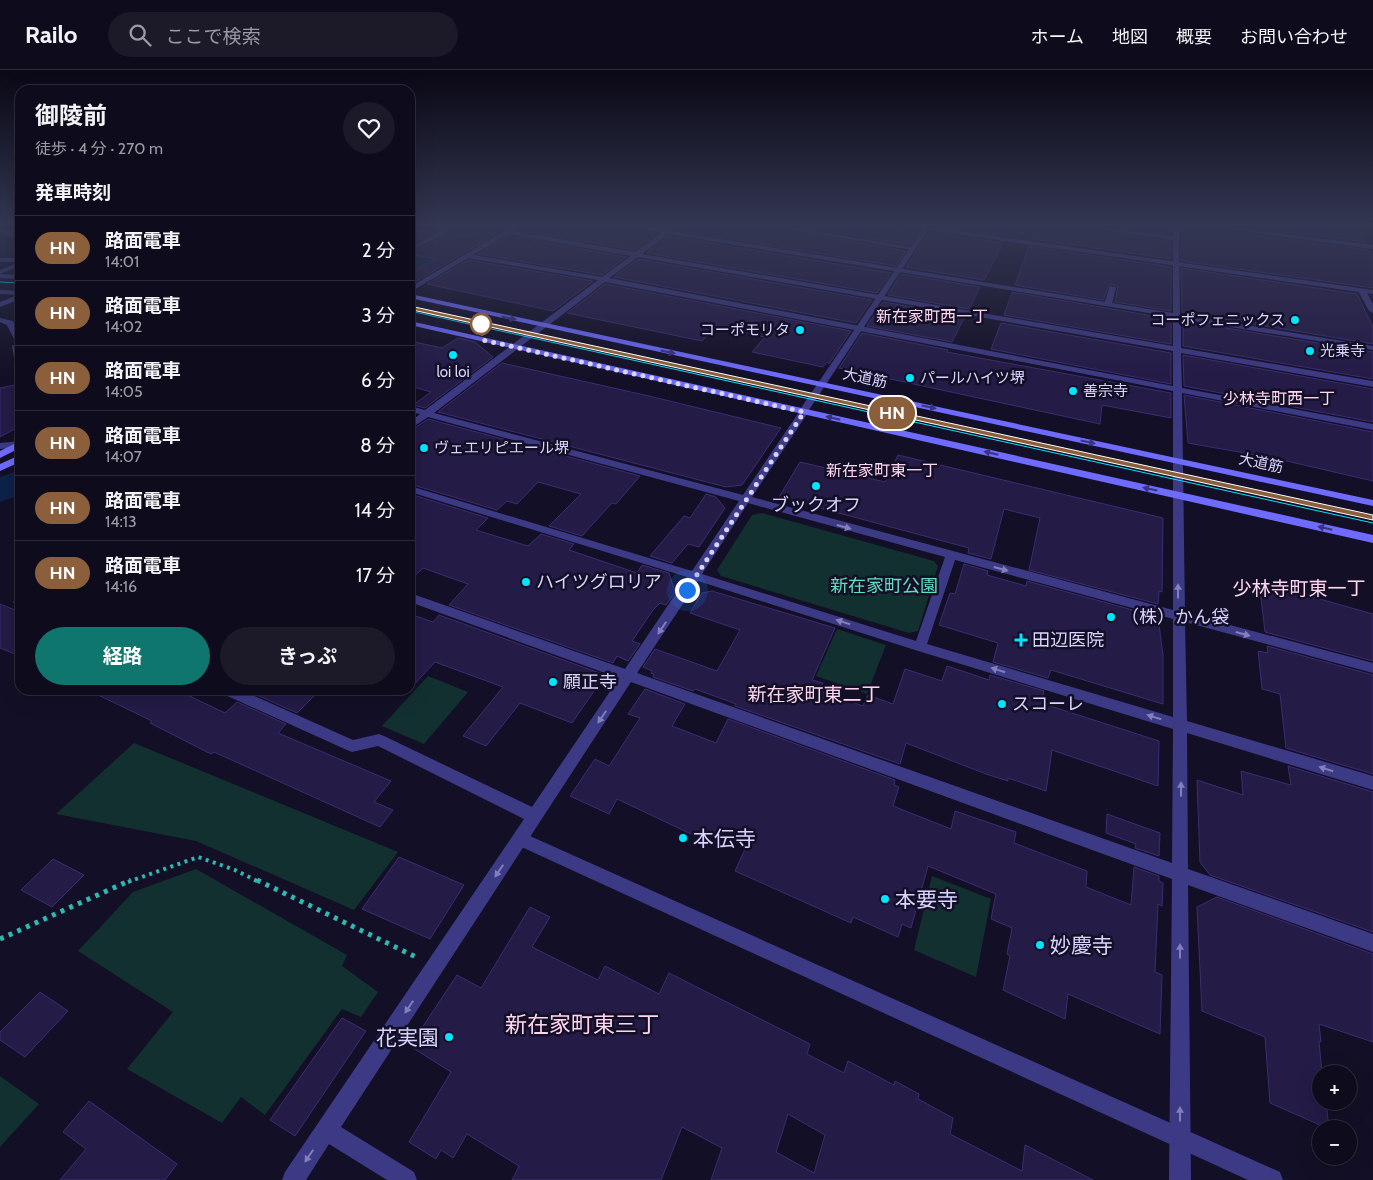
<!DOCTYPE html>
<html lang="ja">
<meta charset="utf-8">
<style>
:root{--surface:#0e0b1c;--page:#1c1929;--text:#f1f3f6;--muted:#9b9ba3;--line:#2e2b3b;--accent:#0f766e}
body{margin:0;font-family:Cabin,"Noto Sans JP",sans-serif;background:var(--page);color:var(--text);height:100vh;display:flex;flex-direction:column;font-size:19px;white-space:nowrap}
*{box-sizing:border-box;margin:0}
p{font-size:16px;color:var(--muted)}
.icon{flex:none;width:28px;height:28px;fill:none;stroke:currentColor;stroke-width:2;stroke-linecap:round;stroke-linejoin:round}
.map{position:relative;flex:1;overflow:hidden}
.details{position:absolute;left:15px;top:15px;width:400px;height:610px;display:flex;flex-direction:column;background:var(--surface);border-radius:15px;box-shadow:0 5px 20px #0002,0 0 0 1px var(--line)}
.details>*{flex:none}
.badge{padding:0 10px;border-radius:16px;font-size:18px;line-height:32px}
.controls{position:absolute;left:1312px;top:995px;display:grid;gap:10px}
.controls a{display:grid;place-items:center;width:45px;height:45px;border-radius:50%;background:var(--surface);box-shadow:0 5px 20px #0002,0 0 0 1px var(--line);font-size:25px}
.you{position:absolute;width:25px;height:25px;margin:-12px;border:4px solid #fff;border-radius:50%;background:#1a73e8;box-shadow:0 0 0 8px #1a73e833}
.map>.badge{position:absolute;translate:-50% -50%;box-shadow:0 0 0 2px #fff}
h2{padding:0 20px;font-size:19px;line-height:45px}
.round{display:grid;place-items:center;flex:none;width:52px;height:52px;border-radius:26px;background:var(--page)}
.head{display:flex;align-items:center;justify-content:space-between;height:85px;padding:0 20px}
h1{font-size:24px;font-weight:700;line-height:38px}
.primary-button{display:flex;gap:10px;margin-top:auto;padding:10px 20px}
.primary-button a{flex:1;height:58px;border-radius:30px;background:var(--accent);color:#fff;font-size:20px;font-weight:700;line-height:58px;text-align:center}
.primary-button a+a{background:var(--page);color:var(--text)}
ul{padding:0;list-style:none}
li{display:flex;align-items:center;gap:15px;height:65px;padding:0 20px;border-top:1px solid var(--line)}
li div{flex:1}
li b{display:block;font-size:19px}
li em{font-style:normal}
li .badge{min-width:55px;font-weight:700;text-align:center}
header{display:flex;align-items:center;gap:30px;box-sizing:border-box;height:70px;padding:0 25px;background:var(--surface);border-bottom:1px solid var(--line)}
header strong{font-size:24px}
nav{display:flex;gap:28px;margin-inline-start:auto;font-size:18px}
.search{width:350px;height:45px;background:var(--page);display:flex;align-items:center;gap:12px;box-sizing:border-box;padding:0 18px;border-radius:28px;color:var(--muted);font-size:19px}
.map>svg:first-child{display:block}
.green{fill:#12302f}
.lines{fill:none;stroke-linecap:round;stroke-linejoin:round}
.river{fill:#0c2248;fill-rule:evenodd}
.building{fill:#241b47;stroke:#3b2d73;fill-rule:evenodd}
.path-far1{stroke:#2fb8b0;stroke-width:4;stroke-dasharray:3 4.5;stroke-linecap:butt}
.path{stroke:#2fb8b0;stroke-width:5;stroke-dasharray:4 5.5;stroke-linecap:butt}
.service{fill:#3d3a85;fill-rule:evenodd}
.minor{fill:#3d3a85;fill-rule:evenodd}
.tertiary{fill:#3d3a85;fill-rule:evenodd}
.secondary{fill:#6f6bff;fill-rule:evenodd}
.tram{stroke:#00e5ff;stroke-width:1}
.oneway{fill:#38347d}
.oneway2{fill:#837fbc}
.line{fill:#8b5e3c;stroke:#fff}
.walk{stroke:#d9d4ff;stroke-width:5;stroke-dasharray:0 9}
.poi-dot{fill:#00e5ff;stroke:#130f26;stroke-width:2}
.stop-dot{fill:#fff;stroke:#8b5e3c;stroke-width:2.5}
.labels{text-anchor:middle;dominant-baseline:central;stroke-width:5;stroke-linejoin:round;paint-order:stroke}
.far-poi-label{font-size:15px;fill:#d9d4ff;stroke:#130f26;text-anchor:start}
.far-street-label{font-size:15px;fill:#d9d4ff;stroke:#130f26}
.far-neighbourhood-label{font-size:16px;fill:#ffd6f0;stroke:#130f26}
.poi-label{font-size:18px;fill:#d9d4ff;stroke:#130f26;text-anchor:start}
.park-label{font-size:18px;fill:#5fe0c0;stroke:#130f26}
.neighbourhood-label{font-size:19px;fill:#ffd6f0;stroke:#130f26}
.near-poi-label{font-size:21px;fill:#d9d4ff;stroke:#130f26;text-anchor:start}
.near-neighbourhood-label{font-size:22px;fill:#ffd6f0;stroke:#130f26}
</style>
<header>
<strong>Railo</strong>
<div class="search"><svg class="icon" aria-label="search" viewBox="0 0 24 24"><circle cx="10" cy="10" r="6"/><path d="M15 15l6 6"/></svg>ここで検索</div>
<nav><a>ホーム</a><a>地図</a><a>概要</a><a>お問い合わせ</a></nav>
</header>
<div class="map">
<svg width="1373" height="1110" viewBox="0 0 1373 1110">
<rect width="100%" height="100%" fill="#130f26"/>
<path class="green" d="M762,443L934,491L938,496L918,561L909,563L721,506L717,500L752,445Z
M837,559L886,575L867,624L816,606Z
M428,606L468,622L424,674L382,656Z
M134,673L398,782L354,840L196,771L56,744Z
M196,799L347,885L342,896L378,922L361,947L342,939L265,1045L241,1027L222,1053L127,999L173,942L78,881L133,822Z
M932,806L991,829L976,907L914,880Z
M0,1006L39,1034L0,1077Z"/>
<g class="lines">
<path class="river" d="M468,153H494L491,157L418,199L410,201V185Z
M20,400V425L0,432V407Z"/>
</g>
<path class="building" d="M500,153L511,155L415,212L410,211V204L436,189L410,184L447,164L473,167Z
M531,153H610L657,164L635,180L519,160Z
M683,153H749L906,181L896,196L676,160Z
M779,153H844L917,165L910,175Z
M935,153H1013L1007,166L934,156Z
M1038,153H1052L1171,172V189L1032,169Z
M1088,153L1171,155V164Z
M1219,153L1266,156L1265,153H1354L1365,172Z
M1181,156L1370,180L1373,186V218L1181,191V172L1183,169Z
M410,159L434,162L410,175Z
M929,162L1003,173L984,210L906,197Z
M509,166L626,187L602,205L478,184Z
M668,166L891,203L877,223L647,183Z
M1029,176L1171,197V241L1115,232L1118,216L1110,214L1103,230L1015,215Z
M638,189L872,230L856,253L614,207Z
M468,190L593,211L553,241L427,214Z
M1181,198L1357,224L1373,257V274L1182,242Z
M901,204L980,217L969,239L888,225Z
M605,214L851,261L829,294L827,292L823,297L752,282L765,267L716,256L702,271L567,243Z
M1012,222L1171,249V274L1004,245Z
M883,232L965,246L952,272L867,256Z
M1183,251L1373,282V309L1183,276Z
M1001,253L1171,283V314L991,279Z
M862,263L948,280L947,282L1171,323V348L1102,335L1100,354L839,298Z
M458,268L475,272L493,287L425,338L413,335L431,322L410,316V271L442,278Z
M1183,285L1373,319V352L1184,316Z
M502,293L649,326L781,358L742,415L726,417L438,342Z
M20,314V356L0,367V318Z
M1184,325L1373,362V411L1278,389L1188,373Z
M428,349L640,406L616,434L612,433L582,466L549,456L581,424L538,412L517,434L507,431L497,440L410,414V361Z
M898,385L1163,448L1162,522L1159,521L1158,534L1029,500L1040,448L1004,439L991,489L968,483L969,478L779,427L800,392L885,412Z
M410,424L488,448L476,460L528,476L541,464L574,474L569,480L637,503L642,495L669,503L675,522L666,535L660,533L653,540L632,571L640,574L628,591L617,586L613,593L449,535L468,514L423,498L410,510Z
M706,424L716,427L725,438L699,477L688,474L672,493L650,486L684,446L690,448Z
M964,494L988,501L987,505L1026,516L1027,511L1158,547L1163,585V634L1051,600L1048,608L993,592L998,573L939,555L950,523L955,524Z
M1259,512L1373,544V591L1265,562Z
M712,521L835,558L812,610L823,613L820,621L863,636L868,625L893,634L905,599L942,611L947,596L989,610L990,605L1044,621L1041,633L1159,671L1158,716L1052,680L1046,721L1008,708V711L986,704L906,673L900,694L735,636L736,634L695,619L693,621L653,607L654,604L651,603L652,601L643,597L655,579L717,601L740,560L690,543L702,523Z
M0,534L20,542V586L0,578Z
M410,544L433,552L439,545L605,605L572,653L520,633L486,676L463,666L503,617L435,592L410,619Z
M1267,576L1373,605V704L1286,678L1280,624L1262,619L1258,581L1268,583Z
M645,619L685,634L672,656L716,673L728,649L895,710L894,715L899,717L893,736L951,759L955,741L1016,762L1014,773L1087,801L1086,817L1131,835L1134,797L1159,806V811L1163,813L1162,836L1158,834L1155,902L1162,905L1160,964L1068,924L1065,949L1003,920L1010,886L1007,884L1012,858L991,849L996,824L928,796L911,858L902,854L898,867L853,847L851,853L735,801L746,777L709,761L706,771L617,729L609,744L570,726L595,689L609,696L640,648L628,644Z
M88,620H177L225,643L237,632L286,654L278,663L391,711L374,732L393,740L380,757L214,682L211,684L150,653L152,651Z
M250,620H320L297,643L248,621Z
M1288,696L1373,722V862L1210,805L1200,792L1197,710L1243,725L1241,701L1291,715Z
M1107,744L1160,763L1159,786L1135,778L1136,774L1106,763Z
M399,787L464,815L430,869L362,839Z
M53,789L84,805L52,837L21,820Z
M1217,827L1373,884V972L1319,954L1321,972L1319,971L1322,1004L1321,1031H1326L1329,1059L1270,1033L1265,967L1202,941L1197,837Z
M530,837L550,847L532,877L598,910L605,896L659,924L669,903L810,974L807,984L844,1003L848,991L894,1015L895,1011L919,1024L918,1029L953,1048L950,1064L1022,1101L1025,1075L1093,1110H711L722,1078L682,1057L661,1110H512L519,1096L467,1064L453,1088L441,1080L436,1089L409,1072L451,1002L410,976L457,905L481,918ZM788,1044L825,1065L814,1103L776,1082Z
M40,922L68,941L25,987L0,970V962Z
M342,948L366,961L295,1066L270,1050Z
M89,1031L177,1094L165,1110H60L86,1079L63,1062Z"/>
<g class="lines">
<path class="path-far1" d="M128,812L198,787L235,800L259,812"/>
<path class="path" d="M257,810L416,887
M0,869L131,810"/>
<path class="service" d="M20,156V160L6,165L3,163Z
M0,188H20V192H0Z
M20,192V196L0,204L20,205V209L0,208V200Z
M1110,216L1116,217L1112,234L1108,236L1104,234Z
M1359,219L1366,221L1373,234V243L1369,241L1358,221Z
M0,248L13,251L20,269H14L7,255L0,252Z
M12,275L19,277L20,305L16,302Z
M20,528V536L15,535L13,532L15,529Z"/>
<path class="minor" d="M518,153H526L514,161L635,182L662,163L612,153H627L666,159L674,153H681L672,161L1173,243V170L1054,153H1072L1173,166V153H1179V167L1181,169L1179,171L1180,244L1373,276V280L1181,249V278L1373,311V317L1181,283L1182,318L1373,354V360L1182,323L1185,543L1373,593V603L1185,552L1187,651L1373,706V720L1187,663L1188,799L1373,864V882L1188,815L1191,1110H1169L1172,809L631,612L341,1057L414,1102L417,1110H387L329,1074L306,1110H282L285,1102L524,749L378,676L352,682L347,680L223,624L221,620H241L353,670L379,664L384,666L532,737L619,608L410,532V523L625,599L687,507L410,422V416L692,501L739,431L428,347L410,359V352L420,344L410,342V336L425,340L598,210L468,188L410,222V217ZM509,164L631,186L602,207L473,185ZM668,164L1173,247V276L642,184ZM638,187L1173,281V316L609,208ZM605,212L1173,321V540L752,427L809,341L807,339H801L743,425L434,343ZM748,433L945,487L916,571L702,504ZM955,490L1173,549V647L927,574ZM698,511L915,580L1173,659L1172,793L637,603Z
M751,153H767L916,178L913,180Z
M1185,153H1203L1373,175V179Z
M0,159L20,166V170L0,163Z
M20,224V229L0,237V232Z
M20,371V377L0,379V373Z"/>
<path class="tertiary" d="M455,153H463L410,182V177Z
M889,153L925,156L927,153H933L931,157L1373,220V224L928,160L807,343H801L799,341L923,159Z
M0,220L20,221V225L0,224Z
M521,762L1280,1102L1283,1110H1248L515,774L513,769L515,764Z"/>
<path class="secondary" d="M410,224L1373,430V436L410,228Z
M410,251L1373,465V473L410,255Z
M20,371V378L0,388V381Z
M20,385V392L0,401V394Z"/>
<path class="tram" d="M0,212L20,213
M410,241L1373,453"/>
</g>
<defs><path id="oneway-solid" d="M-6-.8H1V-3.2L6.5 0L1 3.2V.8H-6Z" transform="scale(1.25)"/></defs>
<g class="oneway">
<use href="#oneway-solid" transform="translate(509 248) rotate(12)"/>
<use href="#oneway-solid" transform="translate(668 282) rotate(12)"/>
<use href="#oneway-solid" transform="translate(929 337) rotate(12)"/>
<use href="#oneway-solid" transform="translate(833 348) rotate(-167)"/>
<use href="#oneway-solid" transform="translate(1088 372) rotate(12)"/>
<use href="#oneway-solid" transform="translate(991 383) rotate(-167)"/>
<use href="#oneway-solid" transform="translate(1150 419) rotate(-168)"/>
<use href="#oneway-solid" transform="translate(1325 458) rotate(-167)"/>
</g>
<g class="oneway2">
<use href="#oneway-solid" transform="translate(844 457) rotate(15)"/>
<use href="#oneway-solid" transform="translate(1001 499) rotate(15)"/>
<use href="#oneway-solid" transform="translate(1178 521) rotate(-90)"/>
<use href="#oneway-solid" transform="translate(843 552) rotate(-162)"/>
<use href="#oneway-solid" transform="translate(662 558) rotate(124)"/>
<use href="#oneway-solid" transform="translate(1243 564) rotate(15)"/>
<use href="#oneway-solid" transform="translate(998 600) rotate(-163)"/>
<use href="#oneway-solid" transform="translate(602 647) rotate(124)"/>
<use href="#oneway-solid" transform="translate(1154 647) rotate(-163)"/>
<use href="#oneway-solid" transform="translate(1326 699) rotate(-163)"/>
<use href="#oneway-solid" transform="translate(1181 719) rotate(-90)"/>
<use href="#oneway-solid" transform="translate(499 801) rotate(124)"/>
<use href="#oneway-solid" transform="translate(1180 881) rotate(-90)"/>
<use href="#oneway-solid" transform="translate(409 937) rotate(124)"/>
<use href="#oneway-solid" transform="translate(1180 1044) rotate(-90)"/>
<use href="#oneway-solid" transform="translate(309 1086) rotate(124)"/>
</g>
<linearGradient id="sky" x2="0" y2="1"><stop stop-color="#0a0815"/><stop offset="0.5" stop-color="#333752"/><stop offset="1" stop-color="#333752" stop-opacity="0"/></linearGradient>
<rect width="1373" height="309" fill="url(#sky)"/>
<path class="line" d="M410,236L1373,445V450L408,239Z"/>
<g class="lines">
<path class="walk" d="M481,254L483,270L804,342L687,520"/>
</g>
<g class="poi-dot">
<circle cx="1295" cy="250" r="5"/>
<circle cx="800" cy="260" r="5"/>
<circle cx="1310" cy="281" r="5"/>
<circle cx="453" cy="285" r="5"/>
<circle cx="910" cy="308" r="5"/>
<circle cx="1073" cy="321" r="5"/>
<circle cx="424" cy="378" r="5"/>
<circle cx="816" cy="416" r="5"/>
<circle cx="526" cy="512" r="5"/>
<circle cx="1111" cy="547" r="5"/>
<path d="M1018.5 562.5h5v5h5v5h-5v5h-5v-5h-5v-5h5z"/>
<circle cx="553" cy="612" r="5"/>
<circle cx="1002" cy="634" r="5"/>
<circle cx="683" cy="768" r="5"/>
<circle cx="885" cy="829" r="5"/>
<circle cx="1040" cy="875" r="5"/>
<circle cx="449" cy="967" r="5"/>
</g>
<circle class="stop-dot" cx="481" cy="254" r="10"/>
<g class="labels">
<g class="far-poi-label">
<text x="1285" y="250" text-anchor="end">コーポフェニックス</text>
<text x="790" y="260" text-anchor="end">コーポモリタ</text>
<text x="1320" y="281">光乗寺</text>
<text x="453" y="302" text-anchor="middle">loi loi</text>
<text x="920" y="308">パールハイツ堺</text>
<text x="1083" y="321">善宗寺</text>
<text x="434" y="378">ヴェエリピエール堺</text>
</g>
<g class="far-street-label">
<text transform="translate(865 308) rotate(12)">大道筋</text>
<text transform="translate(1261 393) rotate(12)">大道筋</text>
</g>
<g class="far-neighbourhood-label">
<text x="932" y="246">新在家町西一丁</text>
<text x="1279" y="328">少林寺町西一丁</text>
<text x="882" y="400">新在家町東一丁</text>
</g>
<g class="poi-label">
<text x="816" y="435" text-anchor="middle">ブックオフ</text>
<text x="536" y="512">ハイツグロリア</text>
<text x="1121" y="547">（株）かん袋</text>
<text x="1032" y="570">田辺医院</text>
<text x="563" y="612">願正寺</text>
<text x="1012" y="634">スコーレ</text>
</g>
<g class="park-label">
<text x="884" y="516">新在家町公園</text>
</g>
<g class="neighbourhood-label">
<text x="1299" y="518">少林寺町東一丁</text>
<text x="814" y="624">新在家町東二丁</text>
</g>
<g class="near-poi-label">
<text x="693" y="768">本伝寺</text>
<text x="895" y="829">本要寺</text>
<text x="1050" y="875">妙慶寺</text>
<text x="439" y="967" text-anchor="end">花実園</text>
</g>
<g class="near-neighbourhood-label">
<text x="582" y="954">新在家町東三丁</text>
</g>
</g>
</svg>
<div class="controls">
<a>+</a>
<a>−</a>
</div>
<div class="you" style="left:687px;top:520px"></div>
<b class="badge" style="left:892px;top:343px;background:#8b5e3c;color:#fff">HN</b>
<section class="details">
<div class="head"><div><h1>御陵前</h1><p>徒歩 · 4 分 · 270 m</p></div><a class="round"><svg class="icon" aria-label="heart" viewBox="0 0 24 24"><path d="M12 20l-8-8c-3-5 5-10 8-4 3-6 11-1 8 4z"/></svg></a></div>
<h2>発車時刻</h2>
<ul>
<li><span class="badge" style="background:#8b5e3c;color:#fff">HN</span><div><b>路面電車</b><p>14:01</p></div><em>2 分</em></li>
<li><span class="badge" style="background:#8b5e3c;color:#fff">HN</span><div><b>路面電車</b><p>14:02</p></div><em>3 分</em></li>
<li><span class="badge" style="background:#8b5e3c;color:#fff">HN</span><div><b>路面電車</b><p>14:05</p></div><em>6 分</em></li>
<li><span class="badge" style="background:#8b5e3c;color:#fff">HN</span><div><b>路面電車</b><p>14:07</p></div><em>8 分</em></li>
<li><span class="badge" style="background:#8b5e3c;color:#fff">HN</span><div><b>路面電車</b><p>14:13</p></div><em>14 分</em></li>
<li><span class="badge" style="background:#8b5e3c;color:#fff">HN</span><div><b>路面電車</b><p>14:16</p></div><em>17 分</em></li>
</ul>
<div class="primary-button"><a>経路</a><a>きっぷ</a></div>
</section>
</div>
